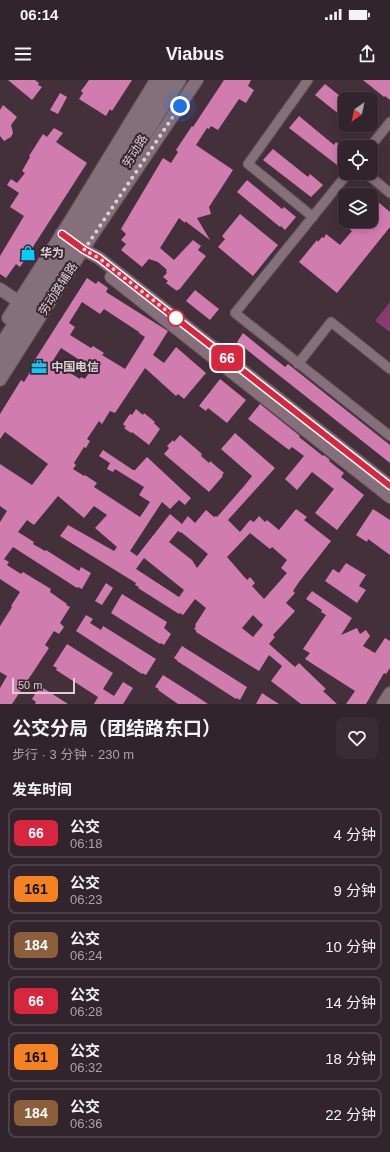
<!DOCTYPE html>
<html lang="zh">
<meta charset="utf-8">
<style>
:root{--surface:#32242c;--page:#3a2c34;--text:#f1f3f6;--muted:#a8a4a9;--line:#4d4148}
body{margin:0;font-family:Arial,"Noto Sans SC",sans-serif;background:var(--page);color:var(--text);height:100vh;display:flex;flex-direction:column;font-size:15px;white-space:nowrap}
*{box-sizing:border-box;margin:0}
p{font-size:13px;color:var(--muted)}
.icon{flex:none;width:22px;height:22px;fill:none;stroke:currentColor;stroke-width:2;stroke-linecap:round;stroke-linejoin:round}
.map{position:relative;height:624px;overflow:hidden}
.details{display:flex;flex-direction:column;background:var(--surface);flex:1}
.details>*{flex:none}
.badge{padding:0 8px;border-radius:6px;font-size:14px;line-height:26px}
.needle{width:26px;rotate:213deg}
.buttons{position:absolute;left:338px;top:12px;display:grid;gap:8px}
.buttons a{display:grid;place-items:center;width:40px;height:40px;border-radius:8px;background:var(--surface);box-shadow:0 2px 10px #0003,0 0 0 1px var(--line);font-size:20px}
.scale{position:absolute;left:12px;bottom:10px;width:63px;box-sizing:border-box;padding-left:4px;border:2px solid #dbced5;border-top:0;font-size:11px;line-height:14px;white-space:nowrap;color:#dbced5;-webkit-text-stroke:3px #382630;paint-order:stroke}
.you{position:absolute;width:20px;height:20px;margin:-10px;border:3px solid #fff;border-radius:50%;background:#1a73e8;box-shadow:0 0 0 6px #1a73e833}
.map>.badge{position:absolute;translate:-50% -50%;box-shadow:0 0 0 2px #fff}
h2{padding:0 12px;font-size:15px;line-height:36px}
.round{display:grid;place-items:center;flex:none;width:42px;height:42px;border-radius:8px;background:var(--page)}
.head{display:flex;align-items:center;justify-content:space-between;height:68px;padding:0 12px}
h1{font-size:19px;font-weight:700;line-height:30px}
ul{padding:0;list-style:none}
li{display:flex;align-items:center;gap:12px;height:50px;margin:0 8px 6px;padding:0 4px;border:2px solid var(--line);border-radius:8px}
li div{flex:1}
li b{display:block;font-size:15px}
li em{font-style:normal}
li .badge{min-width:44px;font-weight:700;text-align:center}
.status{display:flex;justify-content:space-between;align-items:center;height:28px;padding:0 20px;background:var(--surface);direction:ltr}
.status svg{height:11px;fill:currentColor}
header{display:flex;justify-content:space-between;align-items:center;height:52px;padding:0 12px;background:var(--surface);font-size:18px;font-weight:700}
.map>svg:first-child{display:block}
.green{fill:#873d6b}
.building{fill:#d17caf;fill-rule:evenodd}
.lines{fill:none;stroke-linecap:round;stroke-linejoin:round}
.street-casing{stroke:#5e4f57;stroke-width:11}
.secondary-casing{stroke:#5e4f57;stroke-width:14}
.street{stroke:#856f7b;stroke-width:9}
.secondary{stroke:#856f7b;stroke-width:12}
.line-casing{stroke:#fff;stroke-width:9}
.line{stroke:#d7263d;stroke-width:6}
.walk{stroke:#dbced5;stroke-width:4;stroke-dasharray:0 7.2}
.stop-dot{fill:#fff;stroke:#d7263d;stroke-width:2}
.labels{text-anchor:middle;dominant-baseline:central;stroke-width:4;stroke-linejoin:round;paint-order:stroke}
.street-label{font-size:12px;fill:#dbced5;stroke:#382630}
.poi-label{font-size:12px;font-weight:bold;fill:#dbced5;stroke:#382630;text-anchor:start}
</style>
<div class="status"><b>06:14</b><svg viewBox="0 0 49 12"><path d="M0 12V9h3v3zM5 12V6h3v6zM10 12V3h3v9zM15 12V0h3v12zM26 1h20v11H26zM47 4h2v5h-2z"/></svg></div>
<header><svg class="icon" aria-label="menu" viewBox="0 0 24 24"><path d="M4 6h16M4 12h16M4 18h16"/></svg>Viabus<svg class="icon" aria-label="share" viewBox="0 0 24 24"><path d="M12 15V3M7 8l5-5 5 5M5 13v7h14v-7"/></svg></header>
<div class="map">
<svg width="390" height="624" viewBox="0 0 390 624">
<rect width="100%" height="100%" fill="#43303a"/>
<path class="green" d="M390,222V252L375,241Z"/>
<path class="building" d="M8,0H35L39,3L38,5L42,7L32,20Z
M89,0H132L112,31L110,29L106,36L79,19L83,13L81,11Z
M224,0H251L248,6L254,10L246,23L239,19L218,50L211,46L209,49L207,48L196,65L233,90L209,127L211,134L197,138L210,160L185,141V143L179,138L160,168L174,180L193,160L201,166L198,170L206,176L179,210L178,209L177,211L166,203L168,201L163,197L167,193L166,192L167,190L158,182L149,179L142,187L121,170L126,164L121,160L126,154L121,149L163,78L171,83L178,72L176,70L192,46L193,47Z
M363,0H390V20L385,16L384,17Z
M325,4L345,20V39L315,15Z
M60,13L67,17L58,34L50,30Z
M3,25L17,37L11,45L13,53L11,57L4,61L0,56V30Z
M299,36L334,65L336,62L345,70V76L337,85L289,48Z
M354,45H369L364,53Z
M54,48L63,53L56,62L87,83L20,187L16,184L6,198L0,194V176L24,136L10,127L19,113L7,105L11,99L17,103L25,93L22,91L30,77L29,76L43,54L47,57Z
M273,69L308,97L310,94L323,105L311,117L263,80Z
M247,100L282,129L284,127L296,137L285,150L281,146L280,147L237,112Z
M359,107L362,109L369,115H353Z
M371,116L390,132V147L337,213L299,182L317,160L318,162L322,157L324,158L326,154L340,165L352,151L339,141H371Z
M240,134L278,165L253,196L218,167L225,159L222,156Z
M87,198L96,204L98,201L108,208L106,212L168,251L153,275L164,283L176,267L206,293L184,319L178,314L176,316L166,307L145,288L115,333L110,331L102,344L99,341L87,359L90,361L86,368L84,367L74,383L76,385L73,389L84,396L85,395L97,403L94,407L140,437L150,422L139,415L144,407L115,389L113,392L107,389L110,383L99,376L103,370L133,390H135L147,377L191,418L185,425L179,420L170,429L162,422L130,471L137,476L170,434L182,444L188,436L195,443L206,430L214,437L216,436L217,437L245,405L252,396L221,369L235,353L275,388L228,440L240,452L250,440L254,442L259,436L265,442L267,440L279,450L296,429L307,437L304,440L331,461L299,502L293,511L295,513L286,523L295,531L273,555L275,557L269,564L295,587L299,583L326,609L323,611L337,624H301L271,601L282,586L269,575L259,591L196,552V550L194,549L196,546L195,545L206,528L195,519L183,535L180,533L179,534L138,508L139,507L135,505L136,503L60,456L68,445L114,471L117,467L95,448L107,435L94,426L84,438L58,416L34,445L27,440L18,452L34,462L33,464L45,471L46,470L79,491L81,487L91,493L82,509L78,507L77,508L13,467L4,479L9,482L7,485L21,494L23,492L51,509L50,512L67,524L66,525L70,527L60,543L64,547L59,554L54,551L45,565L49,568L12,624H0V608L7,596L0,592V546L12,527L11,526L20,512L0,499V442L7,431L0,426V384L32,405L48,384L5,352L0,359V334L21,300L24,302L34,286L32,285L36,278ZM82,222L100,234L104,229L139,252V253L145,257L125,289L102,275L104,273L93,266L91,268L70,255L75,247L69,243ZM61,268L92,288L85,299L81,297L80,299L52,282ZM178,451L181,453V452L208,474L197,488L192,480L169,462ZM250,453L270,469L272,467L287,480L281,488L287,493L264,519L252,506L255,503L250,497L247,500L227,477ZM144,478L184,510L179,517L136,489ZM253,535L263,545L253,557L242,548Z
M195,210L219,229L210,240L186,221Z
M243,253L285,287L288,284L390,365V383L237,262Z
M220,299L246,320L227,343L208,328L206,331L199,326Z
M260,324L300,356L299,357L323,376L324,375L330,380L329,381L344,393L341,397L364,415L337,450L315,433L334,409L312,392L297,410L285,399L304,376L292,367L289,370L248,339Z
M136,329L143,335L144,333L155,342L154,343L160,349L149,365L132,352L131,353L124,348L126,347L123,344L130,334L132,335Z
M180,355L202,374L201,376L209,383L210,381L224,393L222,395L223,396L209,412L164,374L169,368L167,366L173,360L174,362Z
M373,429L390,440V475L368,459L367,462L356,455Z
M346,483L366,495L359,506L366,510L357,523L325,501L333,489L339,493Z
M106,503L113,508L102,525L95,521Z
M312,511L352,538L341,555L357,548L360,554L366,550L370,556L363,566L375,573L385,558L390,561V588L386,594L384,593L366,624H346L355,611L305,579L310,573L303,569L326,535L321,532L322,530L306,519Z
M122,514L167,542L164,548L171,554L164,565L161,563L160,564L111,533Z
M86,535L93,539L90,543L101,550L103,546L156,579L146,595L142,593V594L76,551Z
M67,564L113,593L103,609L114,616L123,602L133,608L123,624H94L98,617L56,590L57,588L53,586Z
M182,566L247,607L240,620L237,618L236,619L177,581V580L174,578Z
M163,595L196,616L208,624H178L158,610L159,609L155,607Z
M40,606L68,624H35L36,622L32,619Z
M262,613L268,617L279,624H256Z"/>
<g class="lines">
<defs>
<path id="street" d="M308,0L248,84L313,137
M370,67L390,42
M348,93L235,233L390,356
M366,93L390,113
M298,284L331,242L390,289"/>
<path id="secondary" d="M61,154L84,170L99,178L390,406
M111,197L390,417
M0,209L24,225
M8,238L70,141L156,0
M0,266L168,0
M0,284L180,0
M0,300L91,157L197,0
M383,624L390,613"/>
</defs>
<use href="#street" class="street-casing"/>
<use href="#secondary" class="secondary-casing"/>
<use href="#street" class="street"/>
<use href="#secondary" class="secondary"/>
</g>
<g class="lines">
<defs>
<path id="line" d="M62,154L84,170L99,178L390,406"/>
</defs>
<use href="#line" class="line-casing"/>
<use href="#line" class="line"/>
<path class="walk" d="M176,238L99,178L84,170L180,26"/>
</g>
<defs>
<symbol id="shop-bare" viewBox="-9 -9 18 18"><path d="M-5-2.5h2.3a2.7 3.5 0 0 1 5.4 0H5L5.5 6h-11ZM-1.5-2.5h3a1.5 2.3 0 0 0-3 0Z" fill="#07cbf9" stroke="#382630" stroke-width="2.5" paint-order="stroke"/></symbol>
<symbol id="office-bare" viewBox="-9 -9 18 18"><path d="M-6-3h4V-5.5h4V-3h4V5H-6ZM-1-4.5V-3h2v-1.5ZM-6 0V1H6V0Z" fill="#07cbf9" stroke="#382630" stroke-width="2.5" paint-order="stroke"/></symbol>
</defs>
<g fill-rule="evenodd">
<use href="#shop-bare" x="17" y="162" width="22" height="22"/>
<use href="#office-bare" x="28" y="276" width="22" height="22"/>
</g>
<circle class="stop-dot" cx="176" cy="238" r="8"/>
<g class="labels">
<g class="street-label">
<text transform="translate(135 71) rotate(-58)">劳动路</text>
<text transform="translate(58 209) rotate(-57)">劳动路辅路</text>
</g>
<g class="poi-label">
<text x="40" y="173">华为</text>
<text x="51" y="287">中国电信</text>
</g>
</g>
</svg>
<div class="buttons">
<a><svg class="needle" viewBox="-14 -14 28 28"><path d="M0-13l5 13h-10z" fill="#e53935"/><path d="M0 13l5-13h-10z" fill="#a8a4a9"/></svg></a>
<a><svg class="icon" aria-label="locate" viewBox="0 0 24 24"><circle cx="12" cy="12" r="6"/><path d="M12 2v4M12 18v4M2 12h4M18 12h4"/></svg></a>
<a><svg class="icon" aria-label="layers" viewBox="0 0 24 24"><path d="M12 4l9 5-9 5-9-5zM3 14l9 5 9-5"/></svg></a>
</div>
<div class="scale">50 m</div>
<div class="you" style="left:180px;top:26px"></div>
<b class="badge" style="left:227px;top:278px;background:#d7263d;color:#fff">66</b>
</div>
<section class="details">
<div class="head"><div><h1>公交分局（团结路东口）</h1><p>步行 · 3 分钟 · 230 m</p></div><a class="round"><svg class="icon" aria-label="heart" viewBox="0 0 24 24"><path d="M12 20l-8-8c-3-5 5-10 8-4 3-6 11-1 8 4z"/></svg></a></div>
<h2>发车时间</h2>
<ul>
<li><span class="badge" style="background:#d7263d;color:#fff">66</span><div><b>公交</b><p>06:18</p></div><em>4 分钟</em></li>
<li><span class="badge" style="background:#f58220;color:#111">161</span><div><b>公交</b><p>06:23</p></div><em>9 分钟</em></li>
<li><span class="badge" style="background:#8b5e3c;color:#fff">184</span><div><b>公交</b><p>06:24</p></div><em>10 分钟</em></li>
<li><span class="badge" style="background:#d7263d;color:#fff">66</span><div><b>公交</b><p>06:28</p></div><em>14 分钟</em></li>
<li><span class="badge" style="background:#f58220;color:#111">161</span><div><b>公交</b><p>06:32</p></div><em>18 分钟</em></li>
<li><span class="badge" style="background:#8b5e3c;color:#fff">184</span><div><b>公交</b><p>06:36</p></div><em>22 分钟</em></li>
</ul>
</section>
